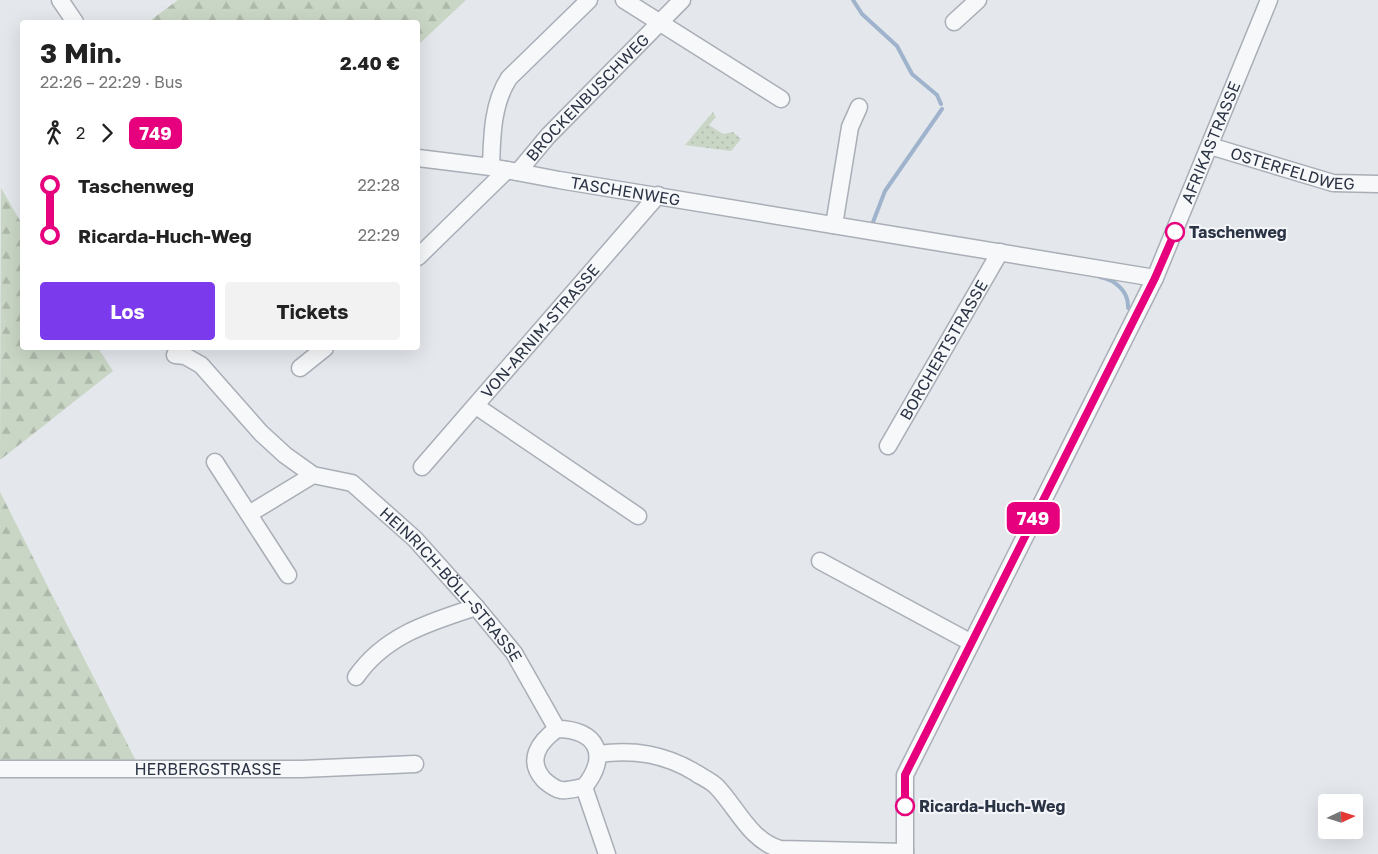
<!DOCTYPE html>
<html lang="de">
<meta charset="utf-8">
<style>
:root{--surface:#fff;--page:#f2f2f2;--text:#222;--muted:#767676;--accent:#7c3aed}
body{margin:0;font-family:"Golos Text",sans-serif;background:var(--page);color:var(--text);height:100vh;display:flex;flex-direction:column;font-size:19px;white-space:nowrap}
*{box-sizing:border-box;margin:0}
p{font-size:16px;color:var(--muted)}
.icon{flex:none;width:28px;height:28px;fill:none;stroke:currentColor;stroke-width:2;stroke-linecap:round;stroke-linejoin:round}
.map{position:relative;flex:1;overflow:hidden}
.drawer{position:absolute;left:20px;top:20px;width:400px;height:330px;display:flex;flex-direction:column;background:var(--surface);border-radius:5px;box-shadow:0 5px 20px #0002}
.drawer>*{flex:none}
.badge{padding:0 10px;border-radius:8px;font-size:18px;line-height:32px}
.needle{width:32px;rotate:86deg}
.buttons{position:absolute;left:1318px;top:794px;display:grid;gap:10px}
.buttons a{display:grid;place-items:center;width:45px;height:45px;border-radius:5px;background:var(--surface);box-shadow:0 5px 20px #0002;font-size:25px}
.map>.badge{position:absolute;translate:-50% -50%;box-shadow:0 0 0 2px #fff}
.legs{display:flex;align-items:center;gap:8px;height:55px;padding:0 20px;font-size:16px}
.legs p{margin-inline-start:auto}
.headline{display:flex;align-items:center;justify-content:space-between;height:85px;padding:0 20px}
h1{font-size:28px;font-weight:700;line-height:38px}
.button{display:flex;gap:10px;margin-top:auto;padding:10px 20px}
.button a{flex:1;height:58px;border-radius:5px;background:var(--accent);color:#fff;font-size:20px;font-weight:700;line-height:58px;text-align:center}
.button a+a{background:var(--page);color:var(--text)}
ul{padding:0 20px;list-style:none}
li{display:flex;align-items:center;gap:18px;height:50px;font-size:19px}
li i{display:grid;place-items:center;width:8px;height:100%;margin:0 6px;background:currentColor}
li i::after{content:'';width:12px;height:12px;margin:-6px;border:4px solid;border-radius:50%;background:var(--surface)}
li p{margin-inline-start:auto}
li:first-child i{background:linear-gradient(#0000 50%,currentColor 0)}
li:last-child i{background:linear-gradient(currentColor 50%,#0000 0)}
.map>svg:first-child{display:block}
.forest{fill:url(#forest-firs)}
.garden{fill:url(#garden-dots)}
.lines{fill:none;stroke-linecap:round;stroke-linejoin:round}
.stream{stroke:#9fb4cc;stroke-width:4}
.minor-casing{stroke:#a9aeb7;stroke-width:19}
.minor{stroke:#f7f8fa;stroke-width:16}
.line-1-casing{stroke:#fff;stroke-width:11}
.line-1{stroke:#e6007e;stroke-width:8}
.stop-1-dot{fill:#fff;stroke:#e6007e;stroke-width:2.5}
.labels{text-anchor:middle;dominant-baseline:central;stroke-width:4;stroke-linejoin:round;paint-order:stroke}
.street-label{font-size:16px;fill:#2b3445;stroke:#f4f6f9}
.stop-label{font-size:16px;font-weight:bold;fill:#2b3445;stroke:#f4f6f9;text-anchor:start}
</style>
<div class="map">
<svg width="1378" height="854" viewBox="0 0 1378 854">
<defs>
<pattern id="forest-firs" width="22" height="20" patternUnits="userSpaceOnUse" patternTransform="scale(1.25)"><rect width="22" height="20" fill="#c9d6c5"/><path d="M5 1l3.5 6h-7zM16 11l3.5 6h-7z" fill="#adb8ab"/></pattern>
<pattern id="garden-dots" width="8" height="8" patternUnits="userSpaceOnUse" patternTransform="scale(1.25)"><rect width="8" height="8" fill="#c9d6c5"/><path d="M2 2h.1M6 6h.1" fill="none" stroke="#adb8ab" stroke-width="1.8" stroke-linecap="round"/></pattern>
</defs>
<rect width="100%" height="100%" fill="#e4e7ec"/>
<path class="forest" d="M178,0H466L418,45V22H148Z
M1,188L22,224V348H98L113,371L0,460Z
M0,492L137,763L0,762Z"/>
<path class="garden" d="M713,112L716,117L709,125L723,134L733,132L741,139L731,151L685,145Z"/>
<g class="lines">
<path class="stream" d="M853,0L862,14L897,46L912,74L937,95L941,104
M873,222L885,191L942,109
M1100,277C1116,280 1129,292 1128,308"/>
<defs>
<g id="minor">
<path d="M60,0L75,22"/>
<path d="M624,0L781,99"/>
<path d="M954,22L978,0"/>
<path id="s1" d="M1210,146L1333,183L1378,184"/>
<path id="s2" d="M418,158L491,167L559,180L1155,278"/>
<path d="M491,167C492,137 492,104 509,78L589,0"/>
<path id="s3" d="M518,172L548,136L682,0"/>
<path d="M834,225L850,127L859,107"/>
<path d="M418,257L507,170"/>
<path id="s4" d="M175,355L185,356L201,365L261,433L285,455L313,475L352,483L415,539L476,607L514,653L557,729"/>
<path d="M300,368L325,348"/>
<path d="M476,406L638,516"/>
<path id="s5" d="M888,446L1000,252"/>
<path d="M215,462L288,575"/>
<path id="s6" d="M422,467L658,195"/>
<path d="M249,514L313,475"/>
<path d="M820,561L970,642"/>
<path d="M356,677C385,635 430,622 476,607"/>
<path d="M557,729C597,729 610,756 584,787C577,788 567,791 561,790C554,789 549,784 544,780C526,760 539,742 557,729Z"/>
<path d="M598,754C634,749 665,754 696,773C702,777 711,781 716,786C736,806 750,841 780,849L905,852"/>
<path id="s7" d="M0,769H302L415,764"/>
<path d="M584,787L607,854"/>
<path id="s8" d="M905,854V775L1155,278L1269,0"/>
</g>
</defs>
<use href="#minor" class="minor-casing"/>
<use href="#minor" class="minor"/>
</g>
<g class="lines">
<defs>
<path id="line-1" d="M905,806V775L1155,278L1175,232"/>
</defs>
<use href="#line-1" class="line-1-casing"/>
<use href="#line-1" class="line-1"/>
</g>
<g class="stop-1-dot">
<circle cx="1175" cy="232" r="9"/>
<circle cx="905" cy="806" r="9"/>
</g>
<g class="labels">
<g class="street-label">
<text stroke="none"><textPath href="#s3" startOffset="102">BROCKENBUSCHWEG</textPath></text>
<text stroke="none"><textPath href="#s8" startOffset="782">AFRIKASTRASSE</textPath></text>
<text stroke="none"><textPath href="#s1" startOffset="86">OSTERFELDWEG</textPath></text>
<text stroke="none"><textPath href="#s2" startOffset="210">TASCHENWEG</textPath></text>
<text stroke="none"><textPath href="#s6" startOffset="180">VON-ARNIM-STRASSE</textPath></text>
<text stroke="none"><textPath href="#s5" startOffset="111">BORCHERTSTRASSE</textPath></text>
<text stroke="none"><textPath href="#s4" startOffset="368">HEINRICH-BÖLL-STRASSE</textPath></text>
<text stroke="none"><textPath href="#s7" startOffset="208">HERBERGSTRASSE</textPath></text>
</g>
<g class="stop-label">
<text x="1189" y="232">Taschenweg</text>
<text x="919" y="806">Ricarda-Huch-Weg</text>
</g>
</g>
</svg>
<div class="buttons">
<a><svg class="needle" viewBox="-14 -14 28 28"><path d="M0-13l5 13h-10z" fill="#e53935"/><path d="M0 13l5-13h-10z" fill="#767676"/></svg></a>
</div>
<b class="badge" style="left:1033px;top:518px;background:#e6007e;color:#fff">749</b>
<section class="drawer">
<div class="headline"><div><h1>3 Min.</h1><p>22:26 – 22:29 · Bus</p></div><b>2.40 €</b></div>
<div class="legs"><svg class="icon" aria-label="walk" viewBox="0 0 24 24"><circle cx="13" cy="4" r="2"/><path d="M13 8l-2 6 4 7M11 14l-3 7M7 12l3-4h3l4 4"/></svg>2<svg class="icon" aria-label="forward" viewBox="0 0 24 24"><path d="M9 5l7 7-7 7"/></svg><b class="badge" style="background:#e6007e;color:#fff">749</b></div>
<ul>
<li><i style="color:#e6007e"></i><b>Taschenweg</b><p>22:28</p></li>
<li><i style="color:#e6007e"></i><b>Ricarda-Huch-Weg</b><p>22:29</p></li>
</ul>
<div class="button"><a>Los</a><a>Tickets</a></div>
</section>
</div>
